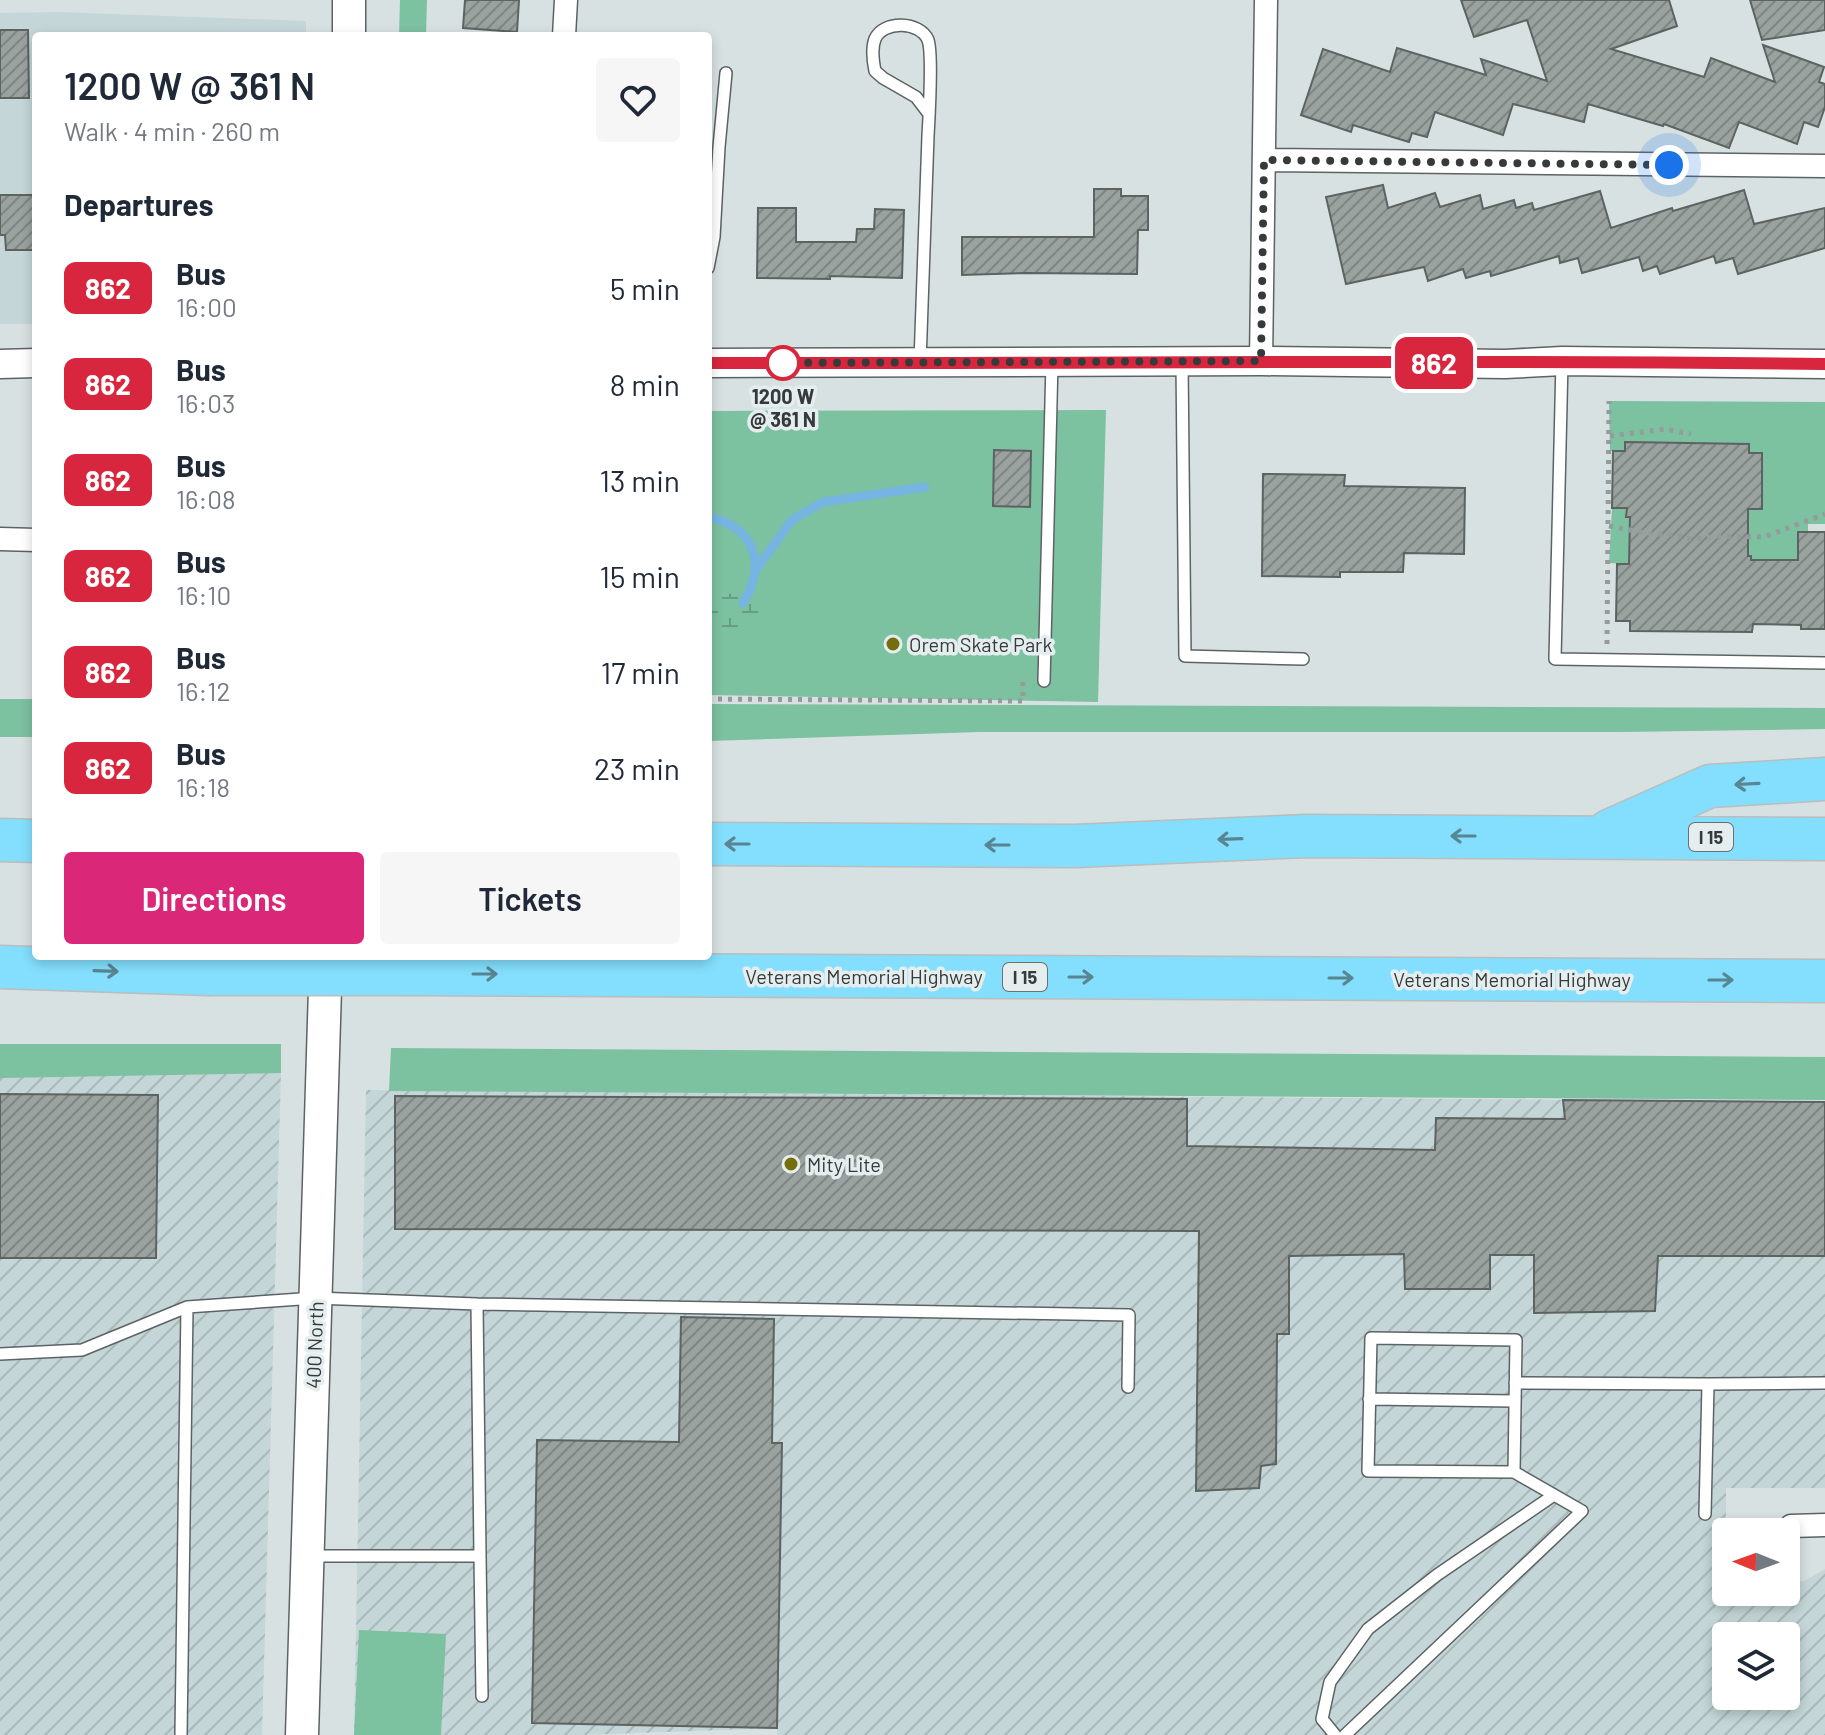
<!DOCTYPE html>
<meta charset="utf-8">
<style>
:root{--surface:#fff;--page:#f6f6f7;--text:#1f2937;--muted:#747a83;--accent:#db2777}
body{margin:0;font-family:Barlow,sans-serif;background:var(--page);color:var(--text);height:100vh;display:flex;flex-direction:column;font-size:30px;white-space:nowrap}
*{box-sizing:border-box;margin:0}
p{font-size:26px;color:var(--muted)}
.icon{flex:none;width:44px;height:44px;fill:none;stroke:currentColor;stroke-width:2;stroke-linecap:round;stroke-linejoin:round}
.map{position:relative;flex:1;overflow:hidden}
.drawer{position:absolute;left:32px;top:32px;width:680px;height:928px;display:flex;flex-direction:column;background:var(--surface);border-radius:8px;box-shadow:0 4px 12px #0003}
.drawer>*{flex:none}
.badge{padding:0 16px;border-radius:12px;font-size:28px;line-height:52px}
.needle{width:52px;rotate:271deg}
.buttons{position:absolute;left:1712px;top:1518px;display:grid;gap:16px}
.buttons a{display:grid;place-items:center;width:88px;height:88px;border-radius:8px;background:var(--surface);box-shadow:0 4px 12px #0003;font-size:40px}
.you{position:absolute;width:40px;height:40px;margin:-20px;border:6px solid #fff;border-radius:50%;background:#1a73e8;box-shadow:0 0 0 12px #1a73e833}
.map>.badge{position:absolute;translate:-50% -50%;box-shadow:0 0 0 4px #fff}
h2{padding:0 32px;font-size:30px;line-height:72px}
.round{display:grid;place-items:center;flex:none;width:84px;height:84px;border-radius:8px;background:var(--page)}
.summary{display:flex;align-items:center;justify-content:space-between;height:136px;padding:0 32px}
h1{font-size:38px;font-weight:600;line-height:60px}
.action{display:flex;gap:16px;margin-top:auto;padding:16px 32px}
.action a{flex:1;height:92px;border-radius:8px;background:var(--accent);color:#fff;font-size:32px;font-weight:600;line-height:92px;text-align:center}
.action a+a{background:var(--page);color:var(--text)}
ul{padding:0;list-style:none}
li{display:flex;align-items:center;gap:24px;height:96px;padding:0 32px}
li div{flex:1}
li b{display:block;font-size:30px}
li em{font-style:normal}
li .badge{min-width:88px;font-weight:700;text-align:center}
.map>svg:first-child{display:block}
.built{fill:#c4d6d7}
.industrial{fill:url(#industrial-furrows);fill-rule:evenodd}
.green{fill:#7cc1a0}
.wetland{fill:url(#wetland-marsh)}
.lines{fill:none;stroke-linecap:round;stroke-linejoin:round}
.stream{stroke:#76b5e1;stroke-width:9}
.building{fill:url(#building-hatch);stroke:#5c6361;stroke-width:2}
.service-casing{stroke:#5c6364;stroke-width:14}
.minor-casing{stroke:#5c6364;stroke-width:25}
.tertiary-casing{stroke:#5c6364;stroke-width:31}
.secondary-casing{stroke:#5c6364;stroke-width:35}
.motorway-casing{stroke:#bbbcbc;stroke-width:45}
.path{stroke:#959b9b;stroke-width:5;stroke-dasharray:4 6;stroke-linecap:butt}
.service{stroke:#fff;stroke-width:11}
.minor{stroke:#fff;stroke-width:22}
.tertiary{stroke:#fff;stroke-width:28}
.secondary{stroke:#fff;stroke-width:32}
.motorway{stroke:#83dffd;stroke-width:42}
.motorway-bridge-casing{stroke:#bbbcbc;stroke-width:45;stroke-linecap:butt}
.motorway-bridge{stroke:#83dffd;stroke-width:42}
.oneway{stroke:#598492}
.line-casing{stroke:#fff;stroke-width:18}
.line{stroke:#d7263d;stroke-width:12}
.walk{stroke:#373a3a;stroke-width:8;stroke-dasharray:0 14.4}
.stop-dot{fill:#fff;stroke:#d7263d;stroke-width:4}
.poi-dot{fill:#756e0d;stroke:#e5eeee;stroke-width:3}
.labels{text-anchor:middle;dominant-baseline:central;stroke-width:7;stroke-linejoin:round;paint-order:stroke}
.shield{fill:#e5eeee;stroke:#6b7070;stroke-width:2}
.shield-label{font-size:18px;font-weight:bold;fill:#373a3a}
.stop-label{font-size:20px;font-weight:bold;fill:#373a3a;stroke:#e5eeee}
.poi-label{font-size:20px;fill:#373a3a;stroke:#e5eeee;text-anchor:start}
.street-label{font-size:20px;fill:#373a3a;stroke:#e5eeee}
</style>
<div class="map">
<svg width="1825" height="1735" viewBox="0 0 1825 1735">
<defs>
<pattern id="industrial-furrows" width="10" height="10" patternUnits="userSpaceOnUse" patternTransform="scale(2)"><rect width="10" height="10" fill="#c4d6d7"/><path d="M-1 1l2-2M0 10L10 0M9 11l2-2" fill="none" stroke="#a9b8b9"/></pattern>
<pattern id="wetland-marsh" width="20" height="14" patternUnits="userSpaceOnUse" patternTransform="scale(2)"><rect width="20" height="14" fill="#7cc1a0"/><path d="M1 5h8M5 5V1M11 12h8M15 12V8" fill="none" stroke="#669e83"/></pattern>
<pattern id="building-hatch" width="6" height="6" patternUnits="userSpaceOnUse" patternTransform="scale(2)"><rect width="6" height="6" fill="#9aa2a0"/><path d="M-1 1l2-2M0 6l6-6M5 7l2-2" fill="none" stroke="#7e8583"/></pattern>
</defs>
<rect width="100%" height="100%" fill="#d8e1e1"/>
<path class="built" d="M58,12L306,21V36H36V324H0V13Z"/>
<path class="industrial" d="M0,1071L281,1073L262,1735H0Z
M366,1090L1825,1102V1488H1726V1592H1786V1584L1804,1581L1825,1569V1735H777V1728L582,1735H354ZM1726,1636H1786V1696H1726Z"/>
<path class="green" d="M400,0H427L426,36H399Z
M1609,401L1825,402V524H1808V532H1798V560H1783L1765,565L1630,555L1629,564L1609,563L1612,508H1627V517L1748,519V509H1761L1762,453H1749L1748,444L1625,442V451H1610Z
M1106,410L1098,702L708,695V411Z
M0,699H36V737H0Z
M708,704L1825,708V729L1622,732H979L708,741Z
M0,1044H281V1073L0,1078Z
M391,1048L1825,1057V1100L389,1091Z
M359,1630L446,1634L441,1735H354Z"/>
<path class="wetland" d="M708,593L738,594L758,605L762,623L753,630L708,636Z"/>
<g class="lines">
<path class="stream" d="M708,517C755,527 767,563 743,603
M757,568L792,520L823,502L925,487"/>
</g>
<path class="building" d="M465,0H519L517,32L463,28Z
M1461,0H1669L1677,26L1611,49L1704,77L1711,58L1775,82L1763,45L1824,67L1819,82L1825,84V107L1818,127L1804,122L1797,144L1739,122L1729,148L1664,124L1663,126L1588,104L1584,122L1513,104L1503,135L1435,112L1427,137L1412,133L1409,142L1353,125L1351,132L1301,115L1323,49L1390,72L1397,48L1486,75L1481,59L1547,81L1527,20L1474,37Z
M1750,0H1825V30L1762,40Z
M0,30H28L29,98H0Z
M1383,185L1388,208L1435,193L1440,207L1480,195L1483,209L1514,200L1516,208L1532,203L1534,210L1600,191L1611,228L1672,208L1673,211L1744,190L1754,224L1825,208V248L1738,274L1733,258L1716,263L1714,256L1660,274L1657,266L1643,271L1639,257L1582,273L1578,258L1560,263L1559,256L1491,276L1490,271L1466,278L1463,269L1428,281L1424,267L1346,284L1326,197Z
M1094,189H1121V196H1148V230H1138L1137,274L1025,273L962,275V237H1094Z
M0,195H34V250H6L5,235H0Z
M758,208H796V242H856L857,229H874L875,209L904,210L902,278L830,276V279L757,278Z
M1625,442L1749,444V453H1762V509H1748V556H1751V560H1798V532H1825V629H1801V625L1753,624L1752,632L1630,631V621H1616L1617,564H1629L1630,517H1626L1627,508H1612L1613,451H1625Z
M994,450L1031,451L1030,507L993,506Z
M1263,474L1345,475L1344,486L1465,488L1464,554L1404,553L1403,572H1340V577L1262,576Z
M0,1094L158,1095L156,1258H0Z
M395,1096L1187,1099V1146L1435,1150L1436,1118L1565,1119L1563,1100L1825,1102V1256H1658L1655,1311L1534,1313V1255H1490V1289H1405L1404,1254L1289,1256V1334H1277L1276,1464L1261,1466L1259,1488L1196,1491L1199,1231L395,1229Z
M681,1317L774,1319L772,1443H782L777,1728L532,1723L537,1440L679,1442Z"/>
<g class="lines">
<defs>
<path id="service" d="M708,268L714,237L719,147L726,73
M1562,361L1555,659L1825,663
M920,362L928,136C929,117 933,54 928,40C920,21 883,20 875,39C871,49 873,61 875,71L883,78L916,97L929,114
M1182,362L1185,656L1303,659
M1044,681L1052,362
M477,1304L1129,1315L1128,1387
M0,1354L82,1350L187,1307L315,1298L477,1304L480,1556H311
M1515,1383L1708,1384L1705,1514
M1708,1384L1825,1383
M1369,1399L1515,1401
M480,1556L482,1696
M181,1735L187,1307
M1335,1735L1322,1719L1330,1682L1368,1629L1437,1575L1554,1495
M1345,1735L1582,1511L1514,1472L1368,1471L1371,1338L1516,1340L1514,1472"/>
<path id="minor" d="M564,36L566,0
M1264,160L1825,166
M1261,361L1266,0
M0,539L36,540
M1791,1526L1825,1525"/>
<path id="tertiary" d="M708,363L1261,361L1505,364L1562,361L1825,364
M0,364L36,363"/>
<path id="secondary" d="M349,36V0
M302,1735L326,956"/>
<path id="motorway" d="M1609,831L1710,786L1825,779
M0,840L36,841
M708,844L1075,846L1307,836L1825,839
M0,967L209,974
M407,974L1825,981"/>
</defs>
<use href="#service" class="service-casing"/>
<use href="#minor" class="minor-casing"/>
<use href="#tertiary" class="tertiary-casing"/>
<use href="#secondary" class="secondary-casing"/>
<use href="#motorway" class="motorway-casing"/>
<path class="path" d="M1610,436L1665,429L1691,434
M1609,526L1651,534H1674L1693,540L1716,536L1764,537L1825,514
M1607,644L1609,401
M708,699L1023,701V682"/>
<use href="#service" class="service"/>
<use href="#minor" class="minor"/>
<use href="#tertiary" class="tertiary"/>
<use href="#secondary" class="secondary"/>
<use href="#motorway" class="motorway"/>
<defs>
<path id="motorway-bridge" d="M209,974H407"/>
</defs>
<use href="#motorway-bridge" class="motorway-bridge-casing"/>
<use href="#motorway-bridge" class="motorway-bridge"/>
</g>
<defs><path id="oneway-shaft" d="M-6 0H5M1.5-3L5.5 0L1.5 3" fill="none" stroke-width="1.6" stroke-linecap="round" stroke-linejoin="round" transform="scale(2)"/></defs>
<g class="oneway">
<use href="#oneway-shaft" transform="translate(1747 784) rotate(177)"/>
<use href="#oneway-shaft" transform="translate(1463 836) rotate(-180)"/>
<use href="#oneway-shaft" transform="translate(1230 839) rotate(178)"/>
<use href="#oneway-shaft" transform="translate(737 844) rotate(-180)"/>
<use href="#oneway-shaft" transform="translate(997 845) rotate(-180)"/>
<use href="#oneway-shaft" transform="translate(106 971) rotate(2)"/>
<use href="#oneway-shaft" transform="translate(485 974)"/>
<use href="#oneway-shaft" transform="translate(1081 977)"/>
<use href="#oneway-shaft" transform="translate(1341 978)"/>
<use href="#oneway-shaft" transform="translate(1721 980)"/>
</g>
<g class="lines">
<defs>
<path id="line" d="M708,363C1080,364 1453,359 1825,364"/>
</defs>
<use href="#line" class="line-casing"/>
<use href="#line" class="line"/>
<path class="walk" d="M783,363H774L1261,361L1264,160L1669,165"/>
</g>
<circle class="stop-dot" cx="783" cy="363" r="16"/>
<g class="poi-dot">
<circle cx="893" cy="644" r="8"/>
<circle cx="791" cy="1164" r="8"/>
</g>
<g class="labels">
<g class="shield">
<rect x="1689" y="823" width="44" height="28" rx="6"/>
<rect x="1003" y="963" width="44" height="28" rx="6"/>
</g>
<g class="shield-label">
<text x="1711" y="837">I 15</text>
<text x="1025" y="977">I 15</text>
</g>
<g class="stop-label">
<text x="783" y="396">1200 W<tspan x="783" dy="23">@ 361 N</tspan></text>
</g>
<g class="poi-label">
<text x="909" y="644">Orem Skate Park</text>
<text x="807" y="1164">Mity Lite</text>
</g>
<g class="street-label">
<text x="864" y="976">Veterans Memorial Highway</text>
<text x="1512" y="979">Veterans Memorial Highway</text>
<text transform="translate(314 1345) rotate(-88)">400 North</text>
</g>
</g>
</svg>
<div class="buttons">
<a><svg class="needle" viewBox="-14 -14 28 28"><path d="M0-13l5 13h-10z" fill="#e53935"/><path d="M0 13l5-13h-10z" fill="#747a83"/></svg></a>
<a><svg class="icon" aria-label="layers" viewBox="0 0 24 24"><path d="M12 4l9 5-9 5-9-5zM3 14l9 5 9-5"/></svg></a>
</div>
<div class="you" style="left:1669px;top:165px"></div>
<b class="badge" style="left:1434px;top:363px;background:#d7263d;color:#fff">862</b>
<section class="drawer">
<div class="summary"><div><h1>1200 W @ 361 N</h1><p>Walk · 4 min · 260 m</p></div><a class="round"><svg class="icon" aria-label="heart" viewBox="0 0 24 24"><path d="M12 20l-8-8c-3-5 5-10 8-4 3-6 11-1 8 4z"/></svg></a></div>
<h2>Departures</h2>
<ul>
<li><span class="badge" style="background:#d7263d;color:#fff">862</span><div><b>Bus</b><p>16:00</p></div><em>5 min</em></li>
<li><span class="badge" style="background:#d7263d;color:#fff">862</span><div><b>Bus</b><p>16:03</p></div><em>8 min</em></li>
<li><span class="badge" style="background:#d7263d;color:#fff">862</span><div><b>Bus</b><p>16:08</p></div><em>13 min</em></li>
<li><span class="badge" style="background:#d7263d;color:#fff">862</span><div><b>Bus</b><p>16:10</p></div><em>15 min</em></li>
<li><span class="badge" style="background:#d7263d;color:#fff">862</span><div><b>Bus</b><p>16:12</p></div><em>17 min</em></li>
<li><span class="badge" style="background:#d7263d;color:#fff">862</span><div><b>Bus</b><p>16:18</p></div><em>23 min</em></li>
</ul>
<div class="action"><a>Directions</a><a>Tickets</a></div>
</section>
</div>
